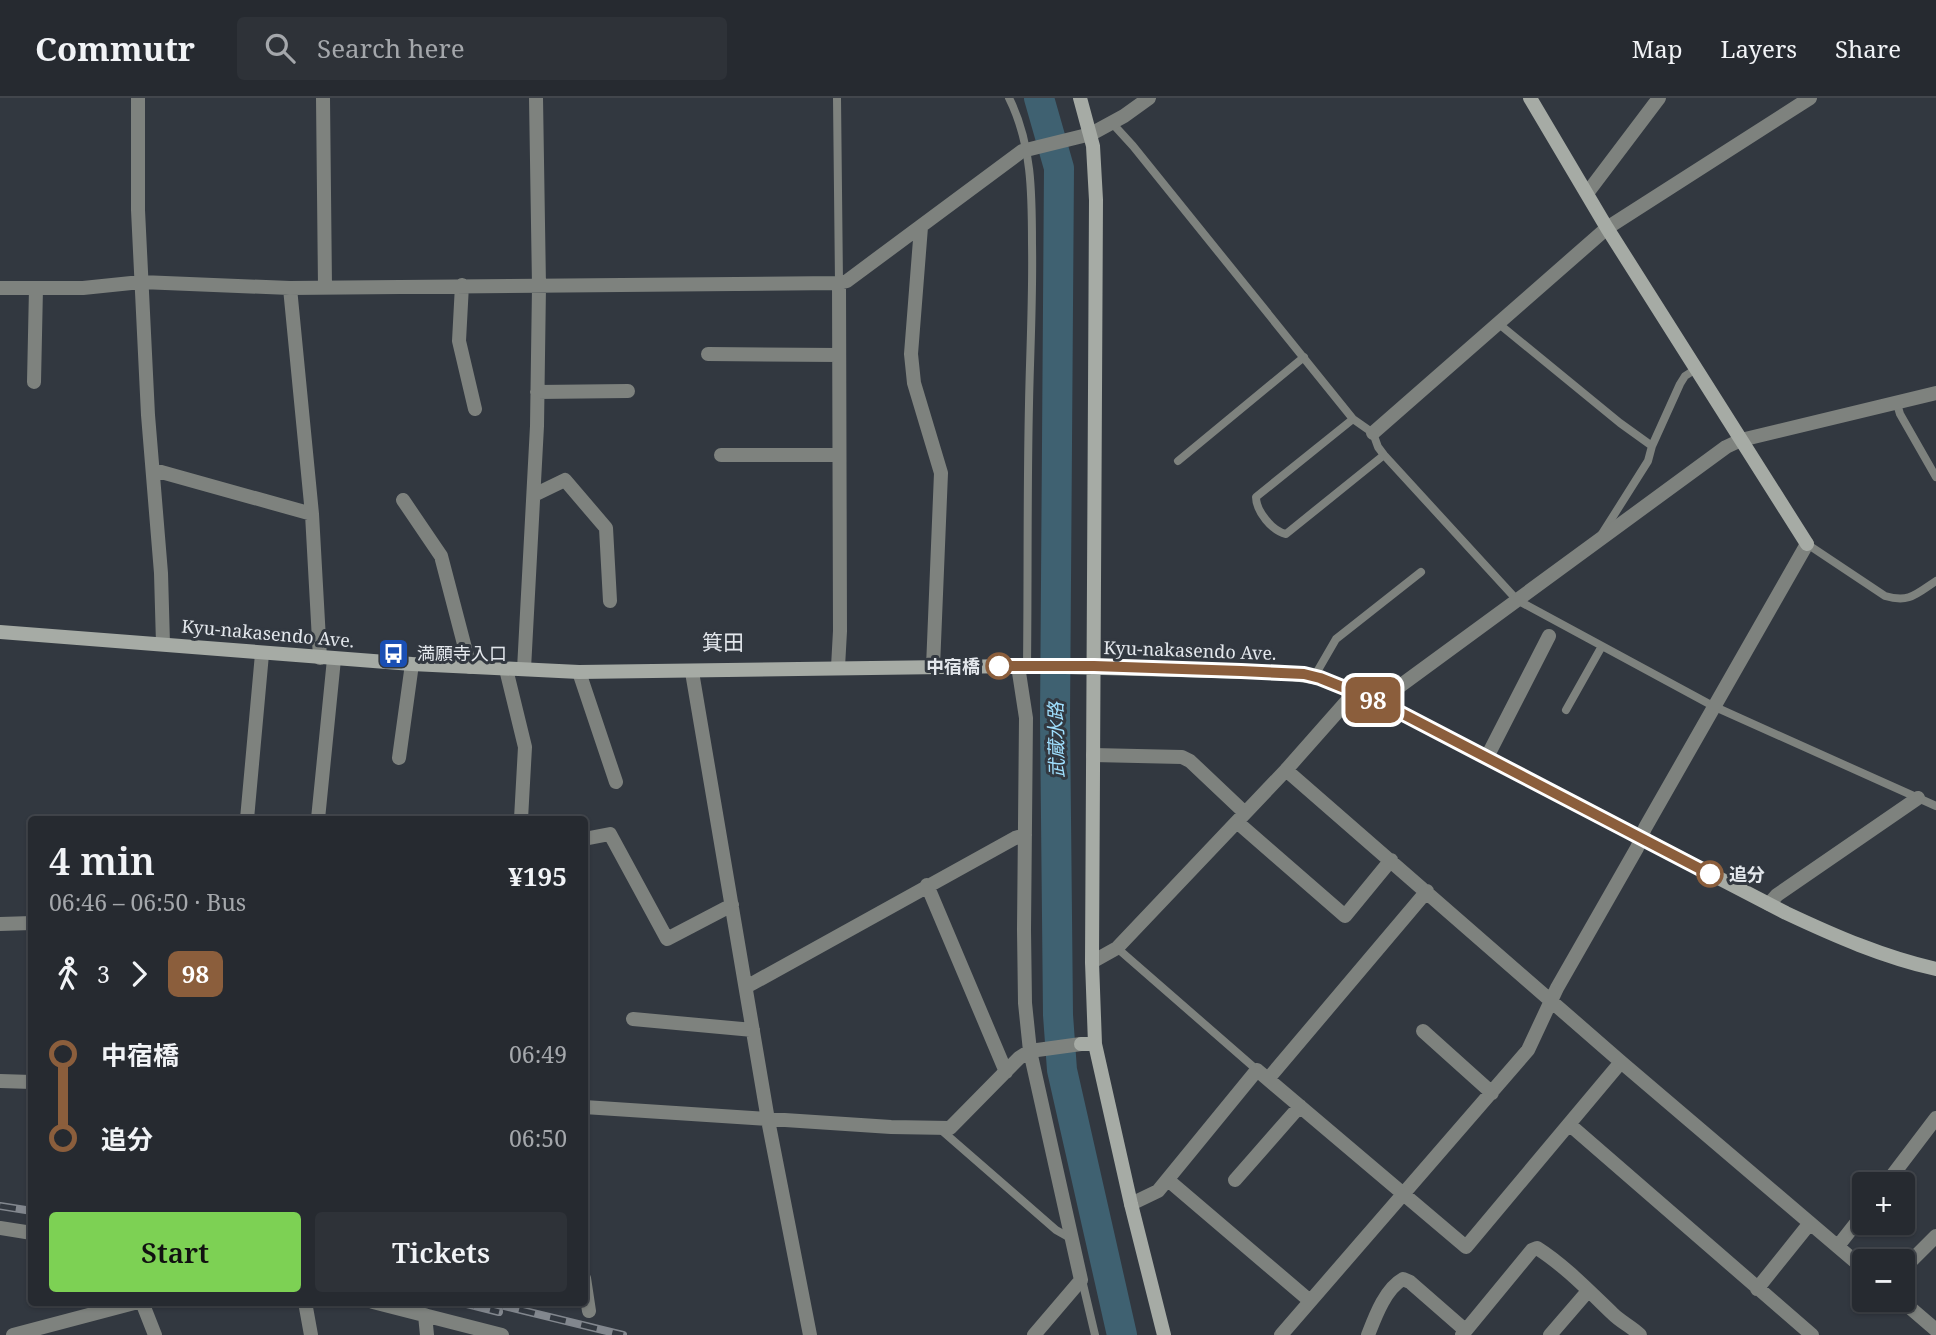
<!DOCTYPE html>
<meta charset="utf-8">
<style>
:root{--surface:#262a30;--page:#2e3238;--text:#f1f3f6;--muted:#a4a7ab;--line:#42464c;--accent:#7dd154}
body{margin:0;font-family:"Noto Serif","Noto Sans JP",serif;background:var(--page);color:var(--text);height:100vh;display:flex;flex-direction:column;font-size:26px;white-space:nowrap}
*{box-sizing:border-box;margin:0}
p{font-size:23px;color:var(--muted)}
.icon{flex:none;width:38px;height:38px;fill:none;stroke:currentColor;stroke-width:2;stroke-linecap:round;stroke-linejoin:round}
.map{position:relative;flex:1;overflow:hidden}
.panel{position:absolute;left:28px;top:718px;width:560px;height:490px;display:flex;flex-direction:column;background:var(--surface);border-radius:7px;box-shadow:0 2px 5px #0004,0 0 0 2px var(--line)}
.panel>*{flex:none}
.badge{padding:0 14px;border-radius:10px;font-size:24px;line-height:46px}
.controls{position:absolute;left:1852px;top:1074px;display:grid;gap:14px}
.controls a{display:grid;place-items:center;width:63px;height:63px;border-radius:7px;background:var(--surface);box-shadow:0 2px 5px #0004,0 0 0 2px var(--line);font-size:35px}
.map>.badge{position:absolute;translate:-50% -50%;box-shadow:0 0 0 4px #fff}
.legs{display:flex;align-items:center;gap:10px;height:77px;padding:0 21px;font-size:23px}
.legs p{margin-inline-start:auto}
.headline{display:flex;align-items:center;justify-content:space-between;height:119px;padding:0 21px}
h1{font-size:38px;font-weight:600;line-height:52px}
.action{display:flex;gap:14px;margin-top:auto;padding:14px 21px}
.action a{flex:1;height:80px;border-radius:7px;background:var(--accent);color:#111;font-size:28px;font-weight:600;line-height:80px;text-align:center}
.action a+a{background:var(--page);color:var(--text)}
ul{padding:0 21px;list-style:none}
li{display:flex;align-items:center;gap:24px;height:84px;font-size:26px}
li i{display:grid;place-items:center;width:10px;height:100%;margin:0 9px;background:currentColor}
li i::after{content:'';width:18px;height:18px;margin:-9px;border:5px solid;border-radius:50%;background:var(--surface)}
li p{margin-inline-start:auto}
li:first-child i{background:linear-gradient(#0000 50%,currentColor 0)}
li:last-child i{background:linear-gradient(currentColor 50%,#0000 0)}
header{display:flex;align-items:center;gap:42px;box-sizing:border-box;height:98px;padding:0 35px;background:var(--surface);border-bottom:2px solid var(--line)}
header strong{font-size:33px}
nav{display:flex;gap:38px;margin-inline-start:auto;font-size:24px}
.search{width:490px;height:63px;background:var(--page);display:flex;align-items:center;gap:18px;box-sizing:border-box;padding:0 24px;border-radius:7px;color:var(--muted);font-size:26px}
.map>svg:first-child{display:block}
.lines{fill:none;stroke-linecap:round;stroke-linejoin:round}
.river{stroke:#3f6171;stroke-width:30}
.lane{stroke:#7e827e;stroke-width:8}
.street{stroke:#7e827e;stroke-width:14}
.secondary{stroke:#a6aba5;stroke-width:14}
.rail-casing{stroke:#82878e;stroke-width:8}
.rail{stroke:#323840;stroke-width:5;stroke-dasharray:16;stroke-linecap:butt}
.line-1-casing{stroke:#fff;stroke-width:16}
.line-1{stroke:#8b5e3c;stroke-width:10}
.stop-1-dot{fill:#fff;stroke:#8b5e3c;stroke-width:3.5}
.labels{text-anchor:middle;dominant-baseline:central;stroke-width:6;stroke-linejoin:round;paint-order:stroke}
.street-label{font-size:18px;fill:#e3e7ec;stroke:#323840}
.poi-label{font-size:18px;fill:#e3e7ec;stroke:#323840;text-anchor:start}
.stop-label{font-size:18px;font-weight:bold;fill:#e3e7ec;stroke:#323840;text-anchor:end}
.water-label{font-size:19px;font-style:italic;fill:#9fdefd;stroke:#323840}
.quarter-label{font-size:21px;fill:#e3e7ec;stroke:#323840}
</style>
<header>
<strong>Commutr</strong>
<div class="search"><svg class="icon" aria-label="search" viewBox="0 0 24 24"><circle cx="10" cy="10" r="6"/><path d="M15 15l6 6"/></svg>Search here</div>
<nav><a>Map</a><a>Layers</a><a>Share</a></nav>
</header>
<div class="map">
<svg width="1936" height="1237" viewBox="0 0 1936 1237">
<rect width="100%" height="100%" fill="#323840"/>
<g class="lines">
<path class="river" d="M1039,0L1059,70L1055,621L1058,917L1062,972L1122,1237"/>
<path class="lane" d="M837,0L839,185
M1009,0C1032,46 1032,96 1032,146C1033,200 1030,253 1029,306C1027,394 1028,481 1027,568
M1112,25L1133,48L1353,321L1373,335L1378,349L1384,357L1517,502L1713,608L1936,708
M1499,226L1620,325L1652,348
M1897,306L1900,316L1936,379
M1353,321L1256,399C1256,413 1272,433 1286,436L1384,357
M1178,363L1304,259
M1600,439L1648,363L1652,348L1680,286L1685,278L1696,271
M1807,446L1885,498C1910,505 1916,496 1936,483
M1314,579L1336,541L1421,474
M1566,612L1602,548
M1117,850L1257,972
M940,1031L1056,1132L1072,1141
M1082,1182L1095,1237"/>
<path class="street" d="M138,0V112L148,317L161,475L163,546
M323,0L325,189
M1588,94L1659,0
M921,129L911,256L914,285L941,375L933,569
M462,187L459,243L475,311
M0,190H83L141,184L290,190L839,185L847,183L1022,53L1091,36L1124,18L1149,0
M290,190L312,416L320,560
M708,256L839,257
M34,284L36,190
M537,294L628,293
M1373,335L1607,130L1810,0
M721,357H839
M154,372L312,416
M534,397L565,382L606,430L610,503
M403,402L441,458L470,569
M1018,568L1026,620L1024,832L1025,905L1030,953L1081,1182L1034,1237
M838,569L840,533L839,185
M506,571L525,649L521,721
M524,571L537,328L539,188L536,0
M579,574L616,684
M692,574L768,1022L810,1237
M1382,605L1389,596L1726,349L1741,342L1936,295
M1093,657L1182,659L1190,663L1245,715
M1487,659L1549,538
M399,660L412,566
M1286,672L1621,964L1864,1171
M247,721L262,556
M318,721L334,561
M1237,724L1345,818L1391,762
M584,741L610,736L667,841L732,807
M927,787L1006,974
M1769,806L1777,797L1918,700
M0,826L32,825
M1092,864L1117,850L1286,672L1355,594
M746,889L1015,740L1025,737
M633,921L753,932
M1423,933L1492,995
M1268,981L1427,793
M0,983L32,984
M584,1009L891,1029L950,1030L1019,960L1030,953L1081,946
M1570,1027L1812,1237
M1168,1082L1310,1203
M1235,1082L1300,1008
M1885,1087L1936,1020
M1131,1106L1158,1093L1257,972L1466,1149L1621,964
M0,1130L32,1135
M1838,1148L1864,1115
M1902,1172L1936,1138
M584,1180L589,1213
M1757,1191L1810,1125
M1901,1202L1936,1232
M142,1204L155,1237
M305,1204L311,1237
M373,1204L502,1237
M425,1217L427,1237
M13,1237L138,1204
M1281,1237L1528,952L1557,890L1637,750L1645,730L1807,446
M1368,1237C1375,1219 1385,1191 1403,1181L1410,1184L1465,1232
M1462,1237L1532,1152L1537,1150C1564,1167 1590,1194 1613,1216C1621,1224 1632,1229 1640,1237
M1550,1237L1588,1193"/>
<path class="secondary" d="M1080,0L1093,48L1096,102L1092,864L1095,946L1131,1106L1164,1237
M1530,0L1607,130L1807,446
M0,534L412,566L579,574L1027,568L1287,575L1320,580L1382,605L1786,815C1835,838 1883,859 1936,871
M1081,946H1095"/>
<defs>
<path id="rail" d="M0,1108L32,1113
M459,1204L499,1214
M488,1204L623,1237"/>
</defs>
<use href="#rail" class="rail-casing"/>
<use href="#rail" class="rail"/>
</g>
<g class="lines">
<defs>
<path id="line-1" d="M999,568H1094L1241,573L1304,576L1320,580L1382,605L1710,776"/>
</defs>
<use href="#line-1" class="line-1-casing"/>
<use href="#line-1" class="line-1"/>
</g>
<defs>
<symbol id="bus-square" viewBox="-11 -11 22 22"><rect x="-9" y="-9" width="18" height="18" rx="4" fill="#1a4fb4" stroke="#323840"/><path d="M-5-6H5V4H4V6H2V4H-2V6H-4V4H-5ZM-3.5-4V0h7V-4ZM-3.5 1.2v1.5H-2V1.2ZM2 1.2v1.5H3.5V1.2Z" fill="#fff"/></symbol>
</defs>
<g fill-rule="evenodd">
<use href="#bus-square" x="376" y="538" width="35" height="35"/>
</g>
<g class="stop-1-dot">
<circle cx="999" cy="568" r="12"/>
<circle cx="1710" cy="776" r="12"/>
</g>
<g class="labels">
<g class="street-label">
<text transform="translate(268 535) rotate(5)">Kyu-nakasendo Ave.</text>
<text transform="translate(1190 552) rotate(2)">Kyu-nakasendo Ave.</text>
</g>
<g class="poi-label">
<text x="417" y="555">満願寺入口</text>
</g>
<g class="stop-label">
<text x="980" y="568">中宿橋</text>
<text x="1729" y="776" text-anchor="start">追分</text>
</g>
<g class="water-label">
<text transform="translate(1056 642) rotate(-91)">武蔵水路</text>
</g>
<g class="quarter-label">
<text x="723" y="544">箕田</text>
</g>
</g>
</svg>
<div class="controls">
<a>+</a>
<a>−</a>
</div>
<b class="badge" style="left:1373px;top:602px;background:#8b5e3c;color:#fff">98</b>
<section class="panel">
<div class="headline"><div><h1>4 min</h1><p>06:46 – 06:50 · Bus</p></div><b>¥195</b></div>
<div class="legs"><svg class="icon" aria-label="walk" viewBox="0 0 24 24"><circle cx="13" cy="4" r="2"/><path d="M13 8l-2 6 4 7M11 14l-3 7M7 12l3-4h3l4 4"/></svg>3<svg class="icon" aria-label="forward" viewBox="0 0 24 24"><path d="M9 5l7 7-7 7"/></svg><b class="badge" style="background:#8b5e3c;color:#fff">98</b></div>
<ul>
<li><i style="color:#8b5e3c"></i><b>中宿橋</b><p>06:49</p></li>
<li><i style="color:#8b5e3c"></i><b>追分</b><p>06:50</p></li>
</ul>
<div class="action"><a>Start</a><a>Tickets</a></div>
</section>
</div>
